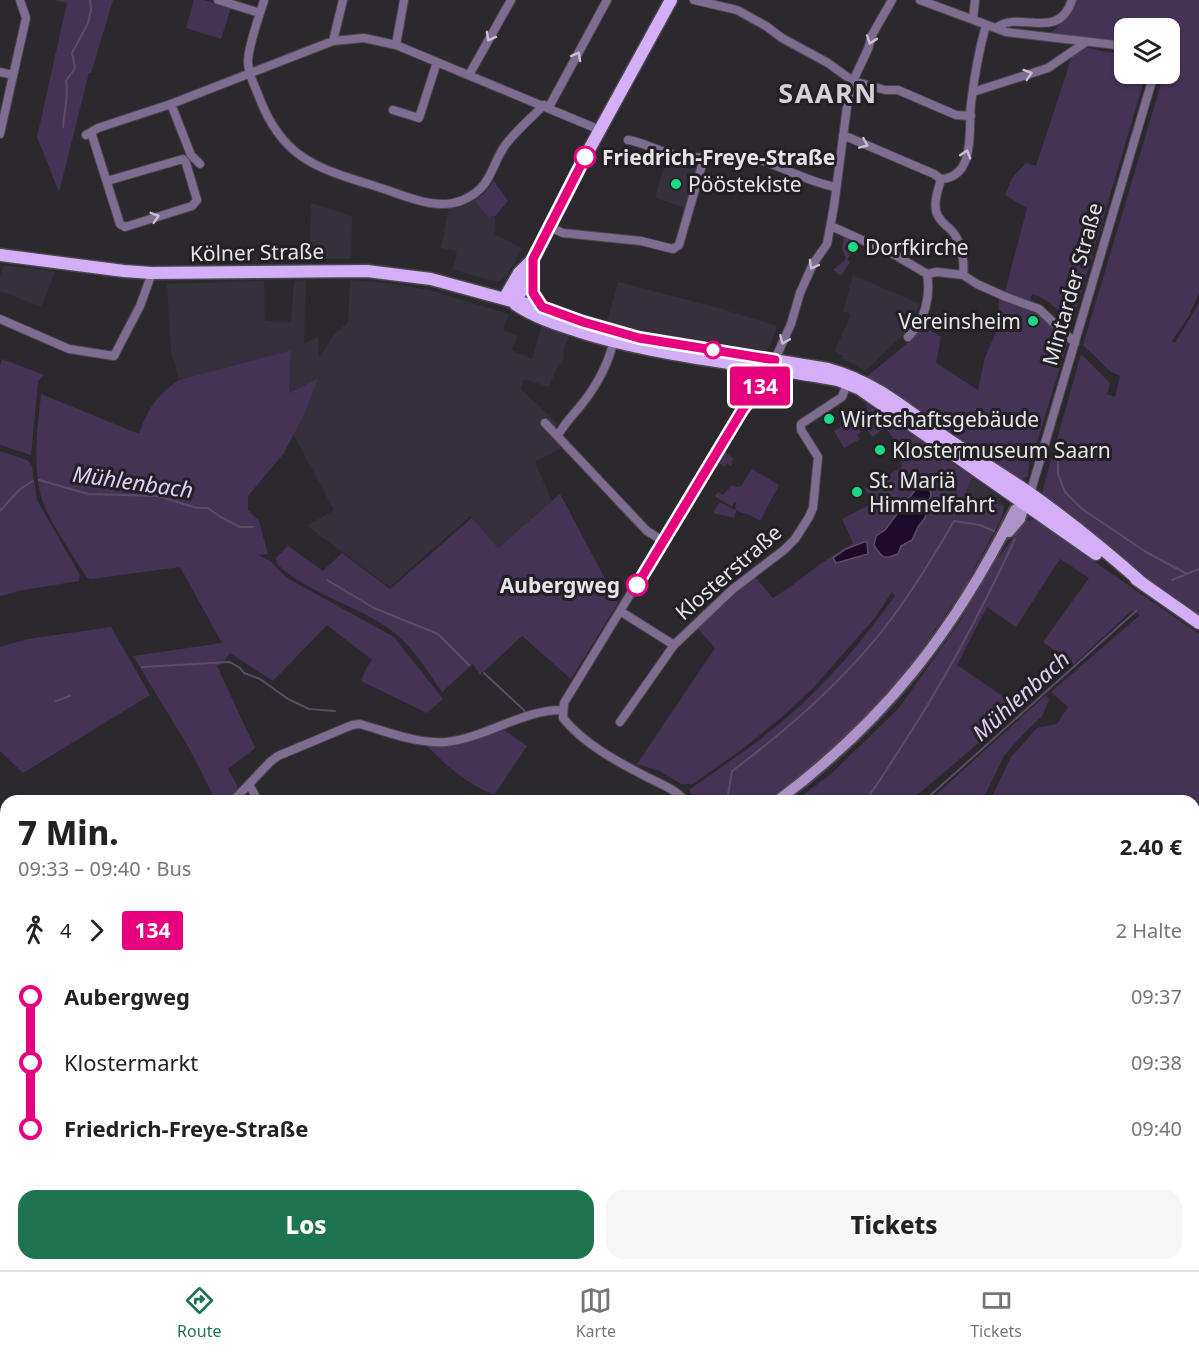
<!DOCTYPE html>
<html lang="de">
<meta charset="utf-8">
<style>
:root{--surface:#fff;--page:#f6f6f6;--text:#222;--muted:#767676;--line:#e0e0e0;--accent:#1e7450}
body{margin:0;font-family:"Noto Sans",sans-serif;background:var(--page);color:var(--text);height:100vh;display:flex;flex-direction:column;font-size:22px;white-space:nowrap}
*{box-sizing:border-box;margin:0}
p{font-size:20px;color:var(--muted)}
.icon{flex:none;width:33px;height:33px;fill:none;stroke:currentColor;stroke-width:2;stroke-linecap:round;stroke-linejoin:round}
.map{position:relative;flex:1;overflow:hidden}
.side{position:absolute;left:0px;top:795px;width:1200px;height:476px;display:flex;flex-direction:column;background:var(--surface);border-radius:18px 18px 0 0;box-shadow:0 2px 4px #0004}
.side>*{flex:none}
.badge{padding:0 12px;border-radius:4px;font-size:21px;line-height:39px}
.fabs{position:absolute;left:1114px;top:18px;display:grid;gap:12px}
.fabs a{display:grid;place-items:center;width:66px;height:66px;border-radius:12px;background:var(--surface);box-shadow:0 2px 4px #0004;font-size:30px}
.map>.badge{position:absolute;translate:-50% -50%;box-shadow:0 0 0 3px #fff}
.legs{display:flex;align-items:center;gap:9px;height:66px;padding:0 18px;font-size:20px}
.legs p{margin-inline-start:auto}
.summary{display:flex;align-items:center;justify-content:space-between;height:102px;padding:0 18px}
h1{font-size:33px;font-weight:800;line-height:45px}
.cta{display:flex;gap:12px;margin-top:auto;padding:12px 18px}
.cta a{flex:1;height:69px;border-radius:18px;background:var(--accent);color:#fff;font-size:24px;font-weight:800;line-height:69px;text-align:center}
.cta a+a{background:var(--page);color:var(--text)}
ul{padding:0 18px;list-style:none}
li{display:flex;align-items:center;gap:21px;height:66px;font-size:22px}
li i{display:grid;place-items:center;width:9px;height:100%;margin:0 8px;background:currentColor}
li i::after{content:'';width:15px;height:15px;margin:-8px;border:4px solid;border-radius:50%;background:var(--surface)}
li p{margin-inline-start:auto}
li:first-child i{background:linear-gradient(#0000 50%,currentColor 0)}
li:last-child i{background:linear-gradient(currentColor 50%,#0000 0)}
.menu{display:flex;justify-content:space-around;align-items:center;height:84px;border-top:2px solid var(--line);background:var(--surface);font-size:16px;color:var(--muted)}
.menu a{display:grid;justify-items:center;gap:3px}
.menu .on{color:var(--accent)}
.map>svg:first-child{display:block}
.built{fill:#35303b}
.green{fill:#453356}
.water{fill:#1e0b2c;stroke:#5a4c64;stroke-width:1.5}
.lines{fill:none;stroke-linecap:round;stroke-linejoin:round}
.stream{stroke:#5a4c64;stroke-width:2}
.street-casing{stroke:#4a474c;stroke-width:10}
.secondary-casing{stroke:#4a474c;stroke-width:14}
.primary-casing{stroke:#4a474c;stroke-width:15}
.street{stroke:#7e6d90;stroke-width:8}
.secondary{stroke:#ae92ca;stroke-width:10}
.primary{stroke:#d4aff7;stroke-width:12}
.oneway{stroke:#c7c0ce}
.line-1-casing{stroke:#fff;stroke-width:14}
.line-1{stroke:#e6007e;stroke-width:9}
.stop-1-dot{fill:#fff;stroke:#e6007e;stroke-width:3}
.poi-dot{fill:#1ad988;stroke:#222025;stroke-width:2}
.labels{text-anchor:middle;dominant-baseline:central;stroke-width:6;stroke-linejoin:round;paint-order:stroke}
.stop-label{font-size:21px;font-weight:bold;fill:#e6e4e8;stroke:#222025;text-anchor:start}
.poi-label{font-size:21px;fill:#e6e4e8;stroke:#222025;text-anchor:start}
.street-label{font-size:21px;fill:#e6e4e8;stroke:#222025}
.water-label{font-size:22px;font-style:italic;fill:#e2cff6;stroke:#222025}
.district-label{font-size:27px;font-weight:bold;letter-spacing:1.5px;fill:#d5d1d8;stroke:#222025}
</style>
<div class="map">
<svg width="1199" height="1270" viewBox="0 0 1199 1270">
<rect width="100%" height="100%" fill="#2c292e"/>
<path class="built" d="M667,157L695,163L698,167L686,208L655,198Z
M474,200L488,217L495,216V234L522,248L507,276L498,282L453,270L457,251L441,248L449,208L458,207Z
M311,203L352,216L351,259H310Z
M4,265L55,272L41,307L0,291V275Z
M853,275L920,304L906,332L865,371L842,358L843,356L835,351L851,314L843,311Z
M306,280L304,344L318,337L319,359L334,334L348,323L350,280L393,284L429,290L509,314L503,330L517,336L512,350L532,359L542,326L569,337L564,347L563,364L559,363L549,387L524,379L521,389L558,424L550,432L562,448L535,462L552,501L498,548L470,516L390,587L307,526L334,510L293,434L306,411L316,379L288,393L291,350L179,380L171,350L167,284L264,281L265,321L291,322L294,281Z
M618,282L719,308L777,326L769,348L762,351L677,340L635,331L607,323Z
M972,477L998,496L1004,507L999,505H973L964,497Z
M436,1265H502L507,1270H442Z"/>
<path class="green" d="M54,0H113L91,73H89L59,192L37,137L67,3Z
M194,0H203L231,8L221,39L186,28Z
M1076,0H1199V293L1189,316L1172,341L1175,343L1199,303V614L1135,570L1041,496L1081,354L1110,383L1107,394L1115,397L1120,376L1110,371L1083,345L1164,74H1170L1171,50L1181,41L1170,39V28H1125V43L1050,34C1061,24 1070,14 1076,0Z
M1086,47L1104,52L1125,53V74H1146L1072,323C1060,312 1049,299 1032,294L1030,300L1017,298L1005,292L1027,208L1005,195L1012,178L1026,163L1036,166L1072,56Z
M494,181L508,201L495,216L488,217L474,200L484,194Z
M844,235L856,240L854,244L848,241L844,249L851,253L847,260L850,262L841,276L833,270L846,259L842,248Z
M999,298L1038,313L1068,341L1034,452H1030L1028,476L1020,480L867,377C885,360 909,346 922,325L941,337L936,363L978,390L985,357L998,328Z
M291,350L289,393L318,378L306,411L284,453L248,496V510L259,521L268,554L258,555L270,561L287,578L394,637L443,699L427,713L361,681L367,667L372,660L327,625L273,681L230,653L223,663L217,666L255,748L228,769L239,789L228,801H216L189,748L133,656L222,643L180,567L91,579L87,578C73,555 48,521 41,496C32,463 38,427 41,394L139,434C149,407 156,396 179,380Z
M2,359L44,375L38,381L31,455L0,445V366Z
M864,403L886,416L972,477L964,497C981,511 988,500 1004,507L1001,519L965,586L912,663L874,708L815,764L764,801H696L689,790C721,767 755,745 785,719C827,684 863,640 895,596L892,592L874,619L813,688L782,717L741,750L693,784H681L660,771L637,764L715,648L698,629L746,583L755,577L773,598L790,587L820,564L853,543L842,519L873,503L865,488L902,467L899,447L888,431L882,430L872,437L858,415L868,408Z
M853,420L861,432L857,435L860,439L844,448L834,431Z
M0,451L27,460L32,466L37,500L80,575L79,581L23,590L0,596Z
M724,452L733,458L731,466L727,463L725,467L718,462Z
M752,469L779,485L760,521L750,515L736,511L734,518L713,513L720,502L735,510L736,502H734L732,507L715,496L718,492L723,495L732,485L737,487L741,486Z
M560,494L618,603L571,679L522,636L480,675L473,664L442,692C428,673 415,649 396,634C360,605 311,596 277,564L276,558L288,546L323,571L342,553L390,589L472,518L498,548Z
M1034,520L1199,634V1270H576L583,1264H1194V801H990L1011,757L1037,728L1057,724L1068,707L1051,692L1140,615L1132,610L1074,664L1043,642L1089,578L1060,559L1016,627L987,607L957,665L1020,708L910,801H795L831,774L899,708L957,626L997,559L1026,521Z
M111,627L150,695L23,773L0,751V647L28,639Z
M1046,695L1049,700L1042,716L1022,735L1004,756L982,801H929Z
M504,730L527,746L494,795C467,784 447,766 427,746L451,745L495,731L496,733Z
M6,870V898L0,893V876Z
M0,905L6,910V938L0,939Z
M6,946V1205L0,1209V947Z
M502,1265H552L557,1270H507Z"/>
<path class="water" d="M923,484L928,485L931,494L925,518L918,527L912,540L901,546L898,554C883,560 882,558 874,545L876,536L885,530L919,485Z
M864,542H867L868,554L836,563L833,558L846,549Z
M1199,1098V1133L1194,1135V1100Z"/>
<g class="lines">
<path class="stream" d="M63,127C64,110 69,98 66,81L75,68L72,53L88,23L91,10L90,0
M1058,455V474L1065,492L1082,509L1146,552L1187,574
M39,480L88,494L158,496L197,508H208L219,516L240,527H253
M0,511L20,489L33,481
M327,580L374,608L438,634L469,665
M1172,580L1199,569
M142,667L230,662L240,668L244,673L260,679L288,699L309,709L335,711
M484,673L525,711
M56,701L70,696
M473,797L481,801
M670,801L671,800
M727,801L732,771C790,728 845,680 889,622C913,590 934,556 954,521L980,525L994,531
M865,801C879,783 891,763 903,744C947,677 981,612 1015,539
M924,801L1136,611
M0,905L3,906
M115,1270L121,1264"/>
<defs>
<path id="street" d="M218,0L260,13
M694,0L737,10L766,26L782,38L828,63L853,81L885,90H898L956,115L971,116
M920,0L1006,32L1125,46
M264,1C259,16 248,47 248,62C248,74 255,86 259,97C284,163 322,169 384,189C408,197 438,211 463,200C493,187 490,166 506,144C517,130 531,118 544,105
M973,19L975,0
M996,28C1020,9 1058,43 1072,0
M333,41L343,0
M396,45L404,0
M0,72L13,75
M469,75L511,0
M973,92L1048,68L1086,42
M171,104L191,155L200,164
M549,107L607,0
M393,110L419,118L437,62
M91,132L120,224L125,227L192,206L197,200L186,163L183,159L107,181
M0,134L26,18L20,0
M86,135L98,128L171,104L333,41L364,38L396,45L600,130
M843,135L934,174L941,179
M628,140C647,143 665,155 685,157C707,160 732,152 754,158C782,166 807,182 836,187
M941,179C977,177 968,127 971,104C974,78 979,50 986,25
M941,179C938,191 932,205 938,216C941,222 946,225 951,230C961,240 965,261 963,275
M831,226L895,255L927,274L937,272L963,275L977,284L1006,297L1039,309L1075,343
M549,227L563,233L641,241L673,249L679,245L704,158
M0,319L69,349L114,356L140,306L152,273
M908,337C925,321 931,296 927,274
M545,423L647,531L663,541
M558,435C565,423 573,415 582,404C597,385 609,363 614,339
M1030,494L1154,74
M674,645L733,589L784,550L795,539L809,517L813,508L818,457L801,430V424L842,397L848,381
M620,722L674,645L620,611
M249,784L258,801
M233,801L270,762L278,756L352,725L360,724C388,732 417,744 446,742C486,738 521,710 562,710
M685,801C676,789 658,783 645,776C616,761 584,744 563,718L564,703L743,409L767,377L791,324L800,293L813,264L827,244L834,206L848,99L853,81L868,49L872,35L892,0
M0,944L6,942"/>
<path id="secondary" d="M1009,532L1020,519L1025,502
M777,801C885,721 955,630 1015,510L1024,504
M422,1270L426,1264"/>
<path id="primary" d="M0,255L124,271L152,273L367,271L431,279L512,301L542,307L583,322L639,338L828,369C877,382 911,414 952,442C977,459 1003,475 1028,492C1068,520 1106,551 1142,583
M533,259V293L542,307
M504,299L519,273L533,259L585,157L671,0
M512,301L519,295L532,273
M515,304C537,319 562,326 587,334C668,358 754,365 838,380L860,389L1096,554
M1136,579L1199,623"/>
</defs>
<use href="#street" class="street-casing"/>
<use href="#secondary" class="secondary-casing"/>
<use href="#primary" class="primary-casing"/>
<use href="#street" class="street"/>
<use href="#secondary" class="secondary"/>
<use href="#primary" class="primary"/>
</g>
<defs><path id="oneway-chevron" d="M-2-3.5L2.5 0L-2 3.5" fill="none" stroke-width="1.6" stroke-linecap="round" stroke-linejoin="round" transform="scale(1.5)"/></defs>
<g class="oneway">
<use href="#oneway-chevron" transform="translate(490 37) rotate(119)"/>
<use href="#oneway-chevron" transform="translate(871 40) rotate(109)"/>
<use href="#oneway-chevron" transform="translate(577 56) rotate(-61)"/>
<use href="#oneway-chevron" transform="translate(1028 74) rotate(-18)"/>
<use href="#oneway-chevron" transform="translate(864 144) rotate(23)"/>
<use href="#oneway-chevron" transform="translate(966 154) rotate(-73)"/>
<use href="#oneway-chevron" transform="translate(155 217) rotate(-17)"/>
<use href="#oneway-chevron" transform="translate(813 265) rotate(119)"/>
<use href="#oneway-chevron" transform="translate(784 340) rotate(113)"/>
</g>
<g class="lines">
<defs>
<path id="line-1" d="M585,157L533,259V293L542,307L583,322L639,338L775,360L767,377L743,409L637,585"/>
</defs>
<use href="#line-1" class="line-1-casing"/>
<use href="#line-1" class="line-1"/>
</g>
<g class="stop-1-dot">
<circle cx="585" cy="157" r="10"/>
<circle cx="713" cy="350" r="8"/>
<circle cx="637" cy="585" r="10"/>
</g>
<g class="poi-dot">
<circle cx="676" cy="184" r="6"/>
<circle cx="853" cy="247" r="6"/>
<circle cx="1033" cy="321" r="6"/>
<circle cx="829" cy="419" r="6"/>
<circle cx="880" cy="450" r="6"/>
<circle cx="857" cy="492" r="6"/>
</g>
<g class="labels">
<g class="stop-label">
<text x="602" y="157">Friedrich-Freye-Straße</text>
<text x="620" y="585" text-anchor="end">Aubergweg</text>
</g>
<g class="poi-label">
<text x="688" y="184">Pööstekiste</text>
<text x="865" y="247">Dorfkirche</text>
<text x="1021" y="321" text-anchor="end">Vereinsheim</text>
<text x="841" y="419">Wirtschaftsgebäude</text>
<text x="892" y="450">Klostermuseum Saarn</text>
<text x="869" y="480">St. Mariä<tspan x="869" dy="24">Himmelfahrt</tspan></text>
</g>
<g class="street-label">
<text transform="translate(257 252) rotate(-1)">Kölner Straße</text>
<text transform="translate(1072 284) rotate(-74)">Mintarder Straße</text>
<text transform="translate(728 572) rotate(-41)">Klosterstraße</text>
</g>
<g class="water-label">
<text transform="translate(133 481) rotate(8)">Mühlenbach</text>
<text transform="translate(1020 695) rotate(-42)">Mühlenbach</text>
</g>
<g class="district-label">
<text x="828" y="92">SAARN</text>
</g>
</g>
</svg>
<div class="fabs">
<a><svg class="icon" aria-label="layers" viewBox="0 0 24 24"><path d="M12 4l9 5-9 5-9-5zM3 14l9 5 9-5"/></svg></a>
</div>
<b class="badge" style="left:760px;top:386px;background:#e6007e;color:#fff">134</b>
<section class="side">
<div class="summary"><div><h1>7 Min.</h1><p>09:33 – 09:40 · Bus</p></div><b>2.40 €</b></div>
<div class="legs"><svg class="icon" aria-label="walk" viewBox="0 0 24 24"><circle cx="13" cy="4" r="2"/><path d="M13 8l-2 6 4 7M11 14l-3 7M7 12l3-4h3l4 4"/></svg>4<svg class="icon" aria-label="forward" viewBox="0 0 24 24"><path d="M9 5l7 7-7 7"/></svg><b class="badge" style="background:#e6007e;color:#fff">134</b><p>2 Halte</p></div>
<ul>
<li><i style="color:#e6007e"></i><b>Aubergweg</b><p>09:37</p></li>
<li><i style="color:#e6007e"></i><span>Klostermarkt</span><p>09:38</p></li>
<li><i style="color:#e6007e"></i><b>Friedrich-Freye-Straße</b><p>09:40</p></li>
</ul>
<div class="cta"><a>Los</a><a>Tickets</a></div>
</section>
</div>
<nav class="menu">
<a class="on"><svg class="icon" aria-label="directions" viewBox="0 0 24 24"><path d="M12 3l9 9-9 9-9-9zM9 14v-3h6M13 9l2 2-2 2"/></svg>Route</a>
<a><svg class="icon" aria-label="map" viewBox="0 0 24 24"><path d="M3 6l6-2 6 2 6-2v14l-6 2-6-2-6 2zM9 4v14M15 6v14"/></svg>Karte</a>
<a><svg class="icon" aria-label="tickets" viewBox="0 0 24 24"><path d="M3 7h18v10H3zM15 7v10"/></svg>Tickets</a>
</nav>
